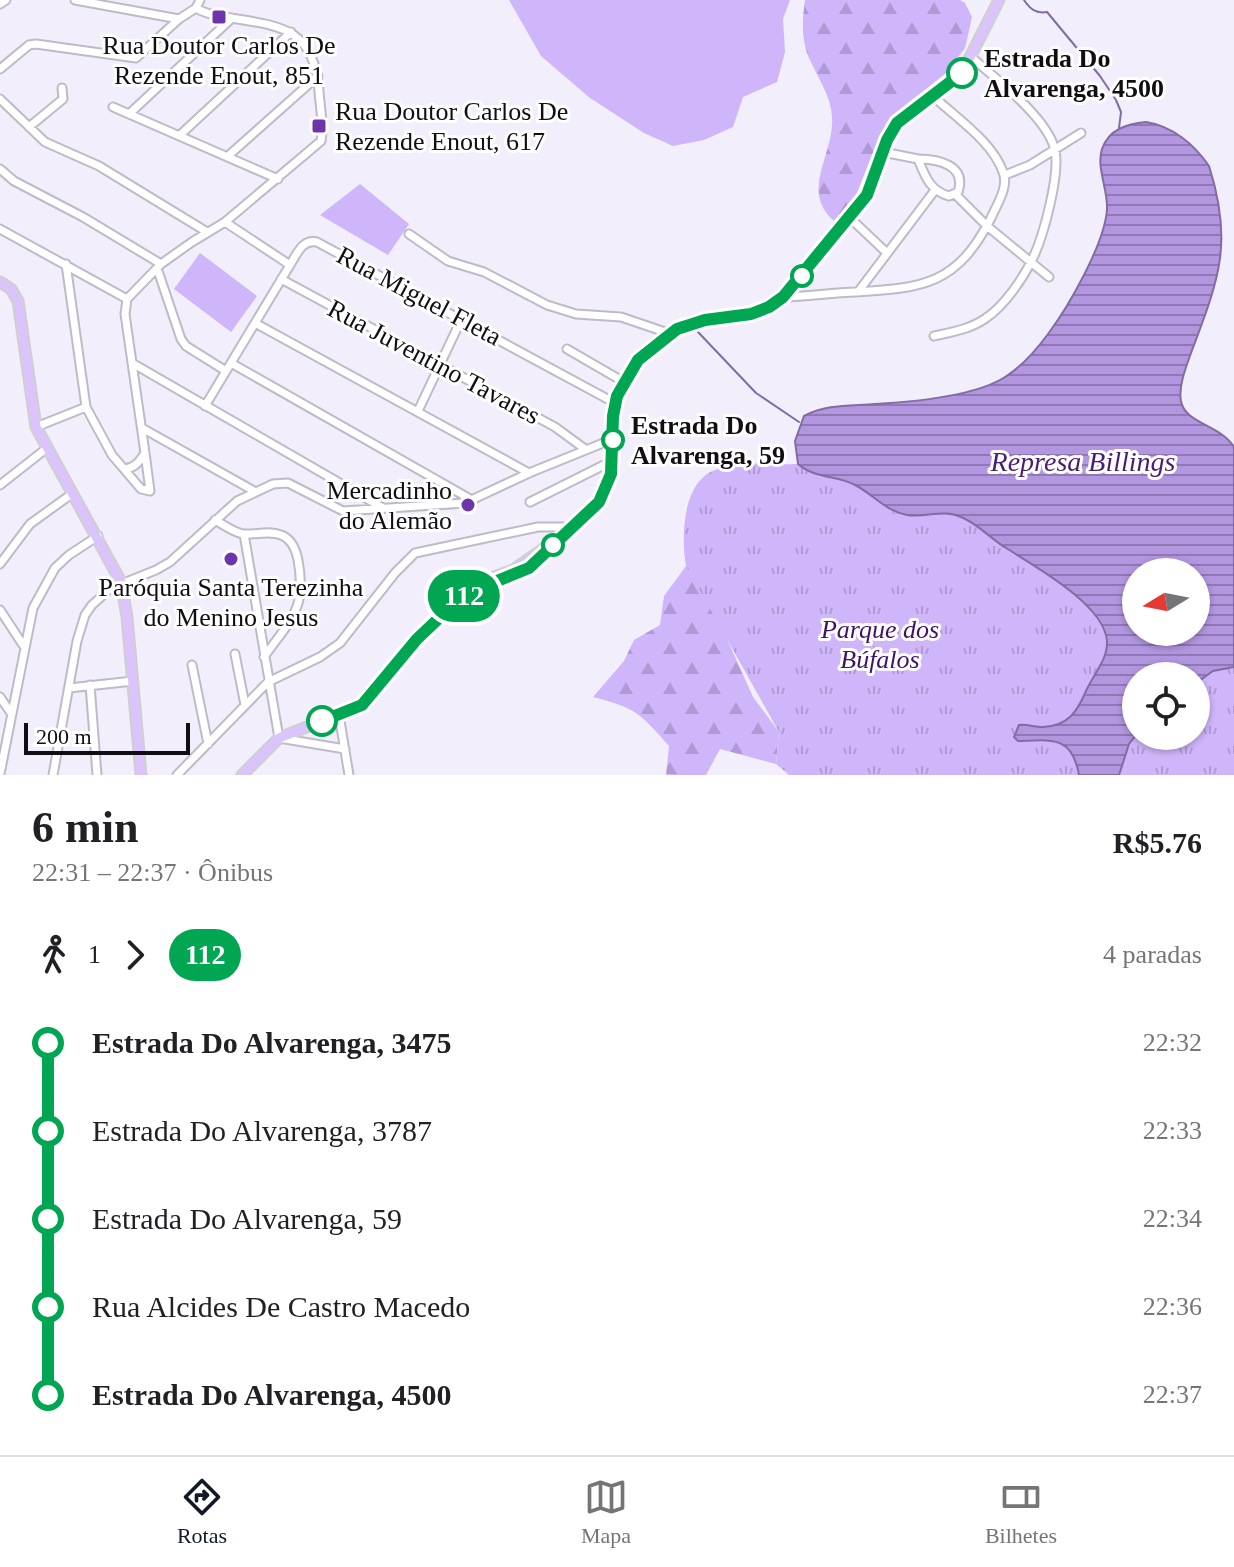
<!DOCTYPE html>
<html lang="pt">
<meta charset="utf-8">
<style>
:root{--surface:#fff;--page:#f2f2f2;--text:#202124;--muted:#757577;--line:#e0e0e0;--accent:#111827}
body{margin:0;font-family:"Times New Roman",serif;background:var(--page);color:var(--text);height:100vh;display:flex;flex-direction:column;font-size:30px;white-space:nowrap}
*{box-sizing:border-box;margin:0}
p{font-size:26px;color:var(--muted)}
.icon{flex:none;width:44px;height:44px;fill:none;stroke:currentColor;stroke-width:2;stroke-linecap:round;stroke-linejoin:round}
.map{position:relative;height:775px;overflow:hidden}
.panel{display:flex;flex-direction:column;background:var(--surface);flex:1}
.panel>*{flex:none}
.badge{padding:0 16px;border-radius:26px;font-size:28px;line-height:52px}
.needle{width:52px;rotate:260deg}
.buttons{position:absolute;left:1122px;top:558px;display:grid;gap:16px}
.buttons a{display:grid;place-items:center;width:88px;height:88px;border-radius:50%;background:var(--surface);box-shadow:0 2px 6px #0004;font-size:40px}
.scale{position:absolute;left:24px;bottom:20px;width:166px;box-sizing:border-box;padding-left:8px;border:4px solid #100e12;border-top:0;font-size:22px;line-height:28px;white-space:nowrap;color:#100e12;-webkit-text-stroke:6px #fff;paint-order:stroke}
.map>.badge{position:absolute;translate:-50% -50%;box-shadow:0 0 0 4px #fff}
.legs{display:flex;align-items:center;gap:12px;height:88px;padding:0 32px;font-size:26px}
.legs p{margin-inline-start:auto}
.overview{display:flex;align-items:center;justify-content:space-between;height:136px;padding:0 32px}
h1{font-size:44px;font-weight:600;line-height:60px}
ul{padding:0 32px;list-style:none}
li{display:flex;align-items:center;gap:28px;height:88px;font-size:30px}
li i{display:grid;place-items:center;width:12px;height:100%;margin:0 10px;background:currentColor}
li i::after{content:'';width:20px;height:20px;margin:-10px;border:6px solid;border-radius:50%;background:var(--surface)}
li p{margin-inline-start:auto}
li:first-child i{background:linear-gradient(#0000 50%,currentColor 0)}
li:last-child i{background:linear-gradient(currentColor 50%,#0000 0)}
.dock{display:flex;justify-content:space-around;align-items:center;height:112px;border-top:2px solid var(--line);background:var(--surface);font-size:22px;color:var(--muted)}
.dock a{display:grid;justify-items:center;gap:4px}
.dock .on{color:var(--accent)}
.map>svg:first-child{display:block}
.grass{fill:#cfb5f9}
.forest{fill:url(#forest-firs)}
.park{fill:url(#park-tufts)}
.water{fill:url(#water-rules);stroke:#816da2;stroke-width:2;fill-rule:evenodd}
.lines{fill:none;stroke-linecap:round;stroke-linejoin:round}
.stream{stroke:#816da2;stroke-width:2}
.minor-casing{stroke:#bfbac7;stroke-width:11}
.major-casing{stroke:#cfcfd0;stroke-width:13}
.minor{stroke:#fff;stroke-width:7}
.major{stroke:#dac4fb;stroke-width:9}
.line-1-casing{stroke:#fff;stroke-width:18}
.line-1{stroke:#00a651;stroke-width:12}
.poi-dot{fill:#6e35ab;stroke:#fff;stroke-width:3}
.stop-1-dot{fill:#fff;stroke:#00a651;stroke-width:4}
.labels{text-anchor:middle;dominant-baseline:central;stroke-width:6;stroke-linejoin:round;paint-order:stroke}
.poi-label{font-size:26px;fill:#100e12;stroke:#fff}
.stop-label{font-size:26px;font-weight:bold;fill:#100e12;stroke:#fff;text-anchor:start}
.street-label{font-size:26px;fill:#100e12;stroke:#fff}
.park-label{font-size:26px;font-style:italic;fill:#3e1269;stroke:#fff}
.water-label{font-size:28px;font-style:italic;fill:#481e74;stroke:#fff}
</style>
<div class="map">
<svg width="1234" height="775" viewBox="0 0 1234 775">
<defs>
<pattern id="forest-firs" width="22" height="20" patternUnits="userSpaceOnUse" patternTransform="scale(2)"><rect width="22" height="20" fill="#cfb5f9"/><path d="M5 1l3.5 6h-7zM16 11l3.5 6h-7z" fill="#b19ad4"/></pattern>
<pattern id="park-tufts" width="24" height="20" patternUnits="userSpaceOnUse" patternTransform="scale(2)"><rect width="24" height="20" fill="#cfb5f9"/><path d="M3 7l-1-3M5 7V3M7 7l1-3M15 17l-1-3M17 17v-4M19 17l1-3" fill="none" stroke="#b19ad4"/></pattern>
<pattern id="water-rules" width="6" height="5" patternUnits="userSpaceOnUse" patternTransform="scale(2)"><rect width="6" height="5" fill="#b296e0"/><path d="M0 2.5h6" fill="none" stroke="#8f79b4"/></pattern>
</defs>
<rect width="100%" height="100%" fill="#f2eefb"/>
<path class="grass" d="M509,0H790L783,19L785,52L777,82L743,97L733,127L704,140L673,146L644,133L590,98L541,56Z
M360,184L409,224L388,255L320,215Z
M200,253L257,296L231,332L174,289Z"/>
<path class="forest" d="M805,0H960L965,3L972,17L965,48L945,74L907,104L886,128L872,155L854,200L834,221C799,190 835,154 832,117C831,96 819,80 810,60C801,41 802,21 805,0Z
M686,566L705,590L753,697L779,732L776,764L720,749L706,775H666L669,746C640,713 636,708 593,697L624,661L634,640L660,625L664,596Z"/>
<path class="park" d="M798,464C816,478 835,475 854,485C873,494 885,511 907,515C925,518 943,509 961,517C975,522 989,536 1001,545C1035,569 1078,586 1100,624C1104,631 1107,638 1106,647C1105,658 1077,715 1067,721C1055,728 1039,727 1025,724L1039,740C1068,741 1073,748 1079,775H789L776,764L779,732L686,566C681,538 682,482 715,470C739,460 773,465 798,464Z
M1225,667H1234V775H1119L1129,744L1136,735L1196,736V683L1213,671Z"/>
<path class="water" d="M1146,122C1172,126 1194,144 1209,166C1234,244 1218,281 1191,353C1186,367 1178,387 1181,401C1184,423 1221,425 1234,447V667L1213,671L1196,683V676H1136V735L1129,744L1119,775H1079C1072,735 1052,740 1018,741L1014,737L1019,725C1027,724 1035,727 1043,727C1068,726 1077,712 1086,691C1093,675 1108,659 1107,641C1104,604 1034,566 1006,548C991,539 977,523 961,517C943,509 925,518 907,515C885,511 873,494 855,485C836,475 815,479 798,464L795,441L804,416C826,404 850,406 875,404C911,402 974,397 1005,377C1021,367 1037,349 1048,334C1069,306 1105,243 1107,209C1108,189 1096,167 1102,149C1109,129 1127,124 1146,122ZM1196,572V632H1136V572Z"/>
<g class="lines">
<path class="stream" d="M1024,0C1030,9 1036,14 1047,12L1100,76L1116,100L1121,112L1119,128
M698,332L756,393L799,422"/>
<defs>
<path id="minor" d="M75,0L179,19L196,8L200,0
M0,4L6,0
M0,69L29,45L36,44L136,58L179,19
M0,99L45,142L99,166L207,232
M113,107L278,179
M129,114L232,18
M29,127L63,99L62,88
M180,135L291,32
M883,152L918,159
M228,156L318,76
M918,159C938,159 967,165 958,192L949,196C930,191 925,176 918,159Z
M0,169L14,181L83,217L161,264
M1005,175L1030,165L1081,133
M955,194L987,226L1049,277
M849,217L887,253
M225,222L290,265
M0,229L127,299
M409,234L448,261L484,272L547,305L576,314L621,317L671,334
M66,264L86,407
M157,268L181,339L186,346L226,371
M281,279L555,427L585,449
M858,292L935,190
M783,297C808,296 832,293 856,292C925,288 957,284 991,218C997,204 1009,187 1003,172C992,141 956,118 933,96
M255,323L529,473
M934,336C952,332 971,329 986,318C1004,306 1022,280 1032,260C1043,238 1062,170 1054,147C1045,116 995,78 971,57
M567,349L624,382
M132,363L383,508
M231,363L472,500
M205,406L290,265C297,254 302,239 317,242L615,403
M418,411L461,320
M36,427L86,407L112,455L124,469C135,468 139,462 145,453L125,314L127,299L161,264L192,242L225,222L321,141C324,125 320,107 319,91C314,26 279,26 225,17C215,15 205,14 196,8
M142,428L254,491
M124,469L141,489L150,491L145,453
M0,485L47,448
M530,502L612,461
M215,520C224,525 233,532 243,534C256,535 269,530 281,535C292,539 296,550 298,560C307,609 291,619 264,657
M244,534L279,738L345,749
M0,564L30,524L73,493
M0,610L23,645
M235,654L245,705
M192,665L208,744
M90,685L97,775
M69,688L133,681
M0,697L11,713
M339,715L349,775
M0,774L33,608L55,568L69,555L98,536
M53,775L77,641L85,615L92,605L111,588L156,570L170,562L237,501L273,484L288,483L343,511L465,503L529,473L613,439
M177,775L268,682L320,657L340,643L395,573L415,553L538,527H572"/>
<path id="major" d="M0,282L11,289L18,301L36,427L121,582L127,617L141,775
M486,580L513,570L546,547
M417,639L462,596L529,568L599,502L611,474L613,416L617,396L638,360L677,329L705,320L751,314L783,297L867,195L887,140L897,123L962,73L999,0
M242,775L279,738L362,705L420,634"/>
</defs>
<use href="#minor" class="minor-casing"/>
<use href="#major" class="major-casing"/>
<use href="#minor" class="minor"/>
<use href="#major" class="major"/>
</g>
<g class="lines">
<defs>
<path id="line-1" d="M322,721L362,705L417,639L456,602L470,592L529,568L599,502L611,474L613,416L617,396L638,360L677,329L705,320L751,314L769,307L783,297L867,195L887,140L897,123L962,73"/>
</defs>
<use href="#line-1" class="line-1-casing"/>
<use href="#line-1" class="line-1"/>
</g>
<g class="poi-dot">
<rect x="211" y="9" width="16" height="16" rx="4"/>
<rect x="311" y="118" width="16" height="16" rx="4"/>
<circle cx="468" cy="505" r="8"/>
<circle cx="231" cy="559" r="8"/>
</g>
<g class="stop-1-dot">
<circle cx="962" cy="73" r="14"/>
<circle cx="802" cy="276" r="10"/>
<circle cx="613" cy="440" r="10"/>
<circle cx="553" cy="545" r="10"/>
<circle cx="322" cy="721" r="14"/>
</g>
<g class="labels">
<g class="poi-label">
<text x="219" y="45">Rua Doutor Carlos De<tspan x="219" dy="30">Rezende Enout, 851</tspan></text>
<text x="335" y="111" text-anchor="start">Rua Doutor Carlos De<tspan x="335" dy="30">Rezende Enout, 617</tspan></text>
<text x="452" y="490" text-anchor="end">Mercadinho<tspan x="452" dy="30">do Alemão</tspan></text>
<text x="231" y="587">Paróquia Santa Terezinha<tspan x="231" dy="30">do Menino Jesus</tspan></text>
</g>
<g class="stop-label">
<text x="984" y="58">Estrada Do<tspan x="984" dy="30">Alvarenga, 4500</tspan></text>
<text x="631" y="425">Estrada Do<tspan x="631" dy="30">Alvarenga, 59</tspan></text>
</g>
<g class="street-label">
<text transform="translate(419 296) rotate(28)">Rua Miguel Fleta</text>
<text transform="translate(434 362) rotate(28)">Rua Juventino Tavares</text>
</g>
<g class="park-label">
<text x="880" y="629">Parque dos<tspan x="880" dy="30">Búfalos</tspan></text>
</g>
<g class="water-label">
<text x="1083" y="461">Represa Billings</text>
</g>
</g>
</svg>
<div class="buttons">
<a><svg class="needle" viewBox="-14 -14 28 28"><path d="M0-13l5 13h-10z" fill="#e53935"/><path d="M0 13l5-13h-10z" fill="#757577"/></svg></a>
<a><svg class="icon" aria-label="locate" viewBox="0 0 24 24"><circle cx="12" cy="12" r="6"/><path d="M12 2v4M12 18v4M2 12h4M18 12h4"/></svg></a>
</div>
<div class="scale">200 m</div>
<b class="badge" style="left:464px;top:596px;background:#00a651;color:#fff">112</b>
</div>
<section class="panel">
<div class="overview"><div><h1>6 min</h1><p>22:31 – 22:37 · Ônibus</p></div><b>R$5.76</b></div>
<div class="legs"><svg class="icon" aria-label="walk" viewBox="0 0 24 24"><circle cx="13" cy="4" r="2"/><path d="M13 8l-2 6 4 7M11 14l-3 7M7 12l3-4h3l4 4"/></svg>1<svg class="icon" aria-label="forward" viewBox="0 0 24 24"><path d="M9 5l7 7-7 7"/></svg><b class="badge" style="background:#00a651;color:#fff">112</b><p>4 paradas</p></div>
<ul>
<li><i style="color:#00a651"></i><b>Estrada Do Alvarenga, 3475</b><p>22:32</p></li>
<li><i style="color:#00a651"></i><span>Estrada Do Alvarenga, 3787</span><p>22:33</p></li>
<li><i style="color:#00a651"></i><span>Estrada Do Alvarenga, 59</span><p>22:34</p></li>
<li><i style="color:#00a651"></i><span>Rua Alcides De Castro Macedo</span><p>22:36</p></li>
<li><i style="color:#00a651"></i><b>Estrada Do Alvarenga, 4500</b><p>22:37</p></li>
</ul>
</section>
<nav class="dock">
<a class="on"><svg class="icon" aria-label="directions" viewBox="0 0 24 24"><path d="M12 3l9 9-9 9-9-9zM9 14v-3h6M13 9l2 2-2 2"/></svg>Rotas</a>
<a><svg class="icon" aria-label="map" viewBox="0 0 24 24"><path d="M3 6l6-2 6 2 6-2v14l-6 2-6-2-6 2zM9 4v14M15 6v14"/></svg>Mapa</a>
<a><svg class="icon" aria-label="tickets" viewBox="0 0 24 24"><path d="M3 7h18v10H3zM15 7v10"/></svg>Bilhetes</a>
</nav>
